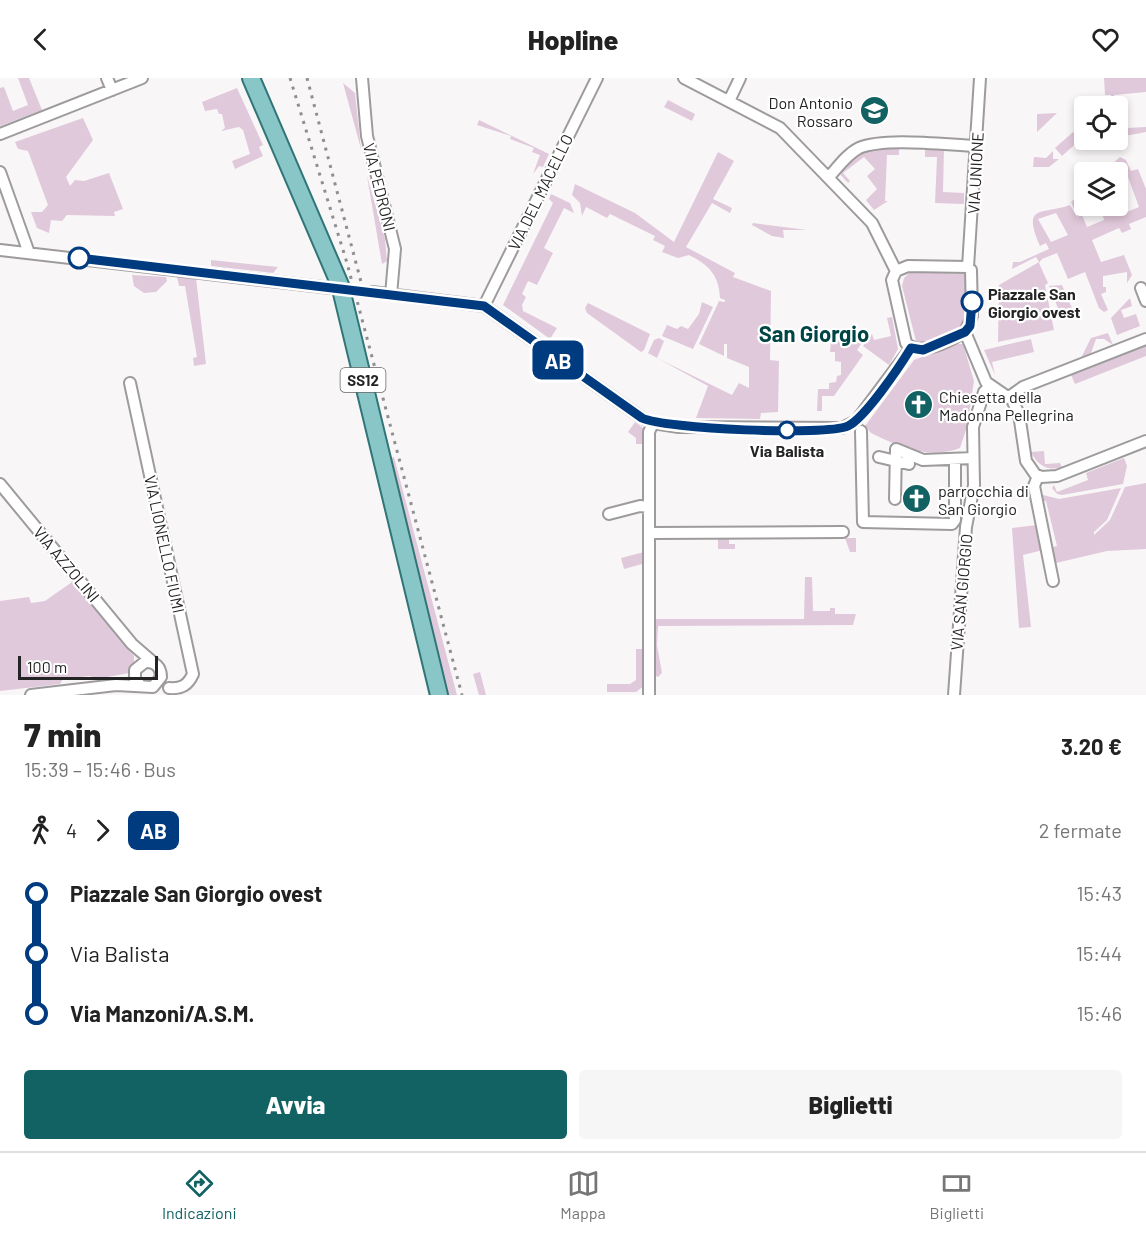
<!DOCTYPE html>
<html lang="it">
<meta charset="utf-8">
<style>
:root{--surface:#fff;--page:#f6f6f6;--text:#222;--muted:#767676;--line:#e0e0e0;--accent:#126263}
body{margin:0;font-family:Barlow,sans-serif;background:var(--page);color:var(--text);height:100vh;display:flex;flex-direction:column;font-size:22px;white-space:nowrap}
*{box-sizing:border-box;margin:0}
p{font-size:20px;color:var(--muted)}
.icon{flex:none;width:33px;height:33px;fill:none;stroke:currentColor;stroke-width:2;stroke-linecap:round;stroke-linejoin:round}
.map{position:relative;height:617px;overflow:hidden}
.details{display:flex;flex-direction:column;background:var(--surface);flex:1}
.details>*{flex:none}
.badge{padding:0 12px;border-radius:9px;font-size:21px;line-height:39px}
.controls{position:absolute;left:1074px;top:18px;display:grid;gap:12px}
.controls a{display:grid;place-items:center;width:54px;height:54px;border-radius:6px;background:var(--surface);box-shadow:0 3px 9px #0003;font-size:30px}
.scale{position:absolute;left:18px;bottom:15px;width:140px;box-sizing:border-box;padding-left:6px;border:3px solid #252425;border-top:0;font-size:16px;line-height:21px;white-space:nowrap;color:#252425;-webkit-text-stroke:4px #fff;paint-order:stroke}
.map>.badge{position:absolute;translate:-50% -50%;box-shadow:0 0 0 3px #fff}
.legs{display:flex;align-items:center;gap:9px;height:66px;padding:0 24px;font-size:20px}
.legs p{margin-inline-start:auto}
.headline{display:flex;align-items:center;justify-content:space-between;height:102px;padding:0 24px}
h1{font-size:33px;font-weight:800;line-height:45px}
.button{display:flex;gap:12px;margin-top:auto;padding:12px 24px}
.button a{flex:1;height:69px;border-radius:6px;background:var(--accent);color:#fff;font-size:24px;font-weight:800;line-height:69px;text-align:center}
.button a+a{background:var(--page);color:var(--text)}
ul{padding:0 24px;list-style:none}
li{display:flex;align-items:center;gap:21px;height:60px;font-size:22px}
li i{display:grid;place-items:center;width:9px;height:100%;margin:0 8px;background:currentColor}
li i::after{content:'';width:15px;height:15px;margin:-8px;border:4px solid;border-radius:50%;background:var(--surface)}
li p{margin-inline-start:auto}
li:first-child i{background:linear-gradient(#0000 50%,currentColor 0)}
li:last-child i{background:linear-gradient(currentColor 50%,#0000 0)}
header{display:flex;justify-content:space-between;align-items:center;height:78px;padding:0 24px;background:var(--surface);font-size:27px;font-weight:800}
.tabs{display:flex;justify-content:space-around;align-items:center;height:84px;border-top:2px solid var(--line);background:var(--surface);font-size:16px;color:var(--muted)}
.tabs a{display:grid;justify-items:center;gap:3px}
.tabs .current{color:var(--accent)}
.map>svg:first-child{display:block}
.green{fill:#e0c9db;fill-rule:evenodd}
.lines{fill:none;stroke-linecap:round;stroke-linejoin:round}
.street-tunnel{stroke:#cfccce;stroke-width:10;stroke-dasharray:10 5;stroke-linecap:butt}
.street-casing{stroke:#9e9b9d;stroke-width:14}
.primary-casing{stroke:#317576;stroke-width:20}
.street{stroke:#fff;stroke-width:10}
.primary{stroke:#88c6c7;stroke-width:16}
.rail{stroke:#908e90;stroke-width:3;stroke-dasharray:3 6;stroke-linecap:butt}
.line-1-casing{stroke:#fff;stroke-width:14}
.line-1{stroke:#003b80;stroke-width:9}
.stop-1-dot{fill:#fff;stroke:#003b80;stroke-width:3}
.labels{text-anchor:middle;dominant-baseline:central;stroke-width:4.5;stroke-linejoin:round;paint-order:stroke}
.shield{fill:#fff;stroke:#666;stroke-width:1.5}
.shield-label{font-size:15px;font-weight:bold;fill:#252425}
.poi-label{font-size:16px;fill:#252425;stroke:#fff;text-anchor:start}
.street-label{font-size:16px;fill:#252425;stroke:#fff}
.stop-label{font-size:16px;font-weight:bold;fill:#252425;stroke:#fff;text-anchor:start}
.district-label{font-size:22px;font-weight:bold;fill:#004545;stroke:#fff}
</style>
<header><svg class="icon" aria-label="back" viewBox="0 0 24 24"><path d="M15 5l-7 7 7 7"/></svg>Hopline<svg class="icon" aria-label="heart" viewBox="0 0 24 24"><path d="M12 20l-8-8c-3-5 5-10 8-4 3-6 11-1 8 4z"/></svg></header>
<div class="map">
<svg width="1146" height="617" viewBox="0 0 1146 617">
<rect width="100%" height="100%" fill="#f9f6f8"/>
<path class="green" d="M18,0H29L42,32L0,48V10L4,9L13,33L28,27Z
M1104,0H1146V14L1114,17L1116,26H1127V50L1146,49V54L1125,58L1119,45L1118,28H1112L1111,17H1105Z
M343,5L355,15L361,71Z
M237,10L263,67L259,69L263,78L235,91L232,83L250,76L243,52L239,49L221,53L225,50L222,36H219L217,31L205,33L202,24Z
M668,22L695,36L692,43L664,29Z
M1057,35L1037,54V36Z
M83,40L93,62L66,99L70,108L75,102L84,103L109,95L123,131L114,134L115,138L67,137L62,143L51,142L49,155L37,150L31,134H42L48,127L28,73L18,71L15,64Z
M479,42L549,76L543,89L539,88L533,96L540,77L532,74L534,70L510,61L511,58L477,47Z
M1073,54L1080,62L1062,78L1055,70Z
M881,70H899V77H887L885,123H888L874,132L866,122L877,111L867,98L875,91L864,79L843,95L850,103L848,105L839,95L859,76Z
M925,71H944L943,114L964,115V126L935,125L937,79H925Z
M1053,73V81H1059L1049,89H1033L1034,79L1046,80Z
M718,74L734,83L713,121L732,130L730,135L712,125L686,169L735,195L733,199L771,213L770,282L779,283L778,334L761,335L760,341L696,340L708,308L648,275L654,262L659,260L664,263L657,280L732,317L739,305L749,310V289L727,280V266H724V278L699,266L719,223L725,224V222L720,220C719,197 709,187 689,177L678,180L662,174L665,168L653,162L655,158L610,136L607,140L586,129L582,138L580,125L572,117L575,106L635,135L674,164Z
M1120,79L1126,82L1131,93L1138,91L1146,111V139L1129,146L1131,151L1122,155L1119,150L1092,162L1101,184L1124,177L1132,197L1127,205V194L1103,198V209H1106V214L1101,216L1108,232L1104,234L1099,230L1085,194L1068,201L1057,175L1042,181L1039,185L1048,205L1045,207L1054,252L998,264L999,207L1039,184L1036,179L1012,191L1013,184H1020L1049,171L1046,165L1040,168C1021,125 1043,137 1070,127L1079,142L1071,124L1084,113V122L1077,125L1087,149L1104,142L1100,128H1118V121L1122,136L1139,129L1124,88L1103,94ZM1056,135L1068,157L1051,164L1038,141Z
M367,98L385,161L387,183L382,186Z
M551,116L570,125L574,135L564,130L544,170L553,175L537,207L528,203L522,216L526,219L522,227L523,233L557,250L550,261L503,227L553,125L549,121Z
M753,145L807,152H783L784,160L772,158L752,147Z
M211,182L278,189L273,195L211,188Z
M910,194L967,196V239L960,251L923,264L916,263L902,208L904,200Z
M132,197L166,199L167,203L156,214L144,215L134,208Z
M177,199L196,200L206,286L194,288L193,280L197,279L185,208H179Z
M1062,207L1075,237L1062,240L1049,208Z
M1130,220L1132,228L1121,232L1124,240L1136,236L1140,248L1117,257L1111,240Z
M702,224L713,229L693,271L662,258L667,247L677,251L681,248L688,251L699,236Z
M588,225L650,256L644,272L641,274L587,235L585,230Z
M892,239L898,271L889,287L863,268L872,256L874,262L891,258L887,240Z
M1108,255L1113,267L1104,261H1096L1091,275L1081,280L1091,260Z
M853,260L861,266L857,272L863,277L834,318H822V333H817L818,311H829V305L836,304L837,298L841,297V284L835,283V274H830L831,263Z
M1031,261L1034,274L992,284L995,297L984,272Z
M955,266H963L974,303L967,349L960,370C929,382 899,369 871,355L865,348L914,282Z
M1146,268V278L1075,306L1071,297Z
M635,344L643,350V366H636V360L628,354Z
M1044,373L1045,386L1060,385L1062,389C1048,394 1037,387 1031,374Z
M394,379L457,617H447L389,380Z
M1124,380L1127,388L1123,406L1062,417L1057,416L1052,410L1054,407L1057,414L1088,402L1086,395Z
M1146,405V471L1107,473L1056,485L1052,469L1057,468L1046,423L1040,424L1039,416L1059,421L1121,410L1107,442L1094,454V457L1110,442L1125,409Z
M1037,447L1043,472L1023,477L1031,549L1019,550L1012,450Z
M718,460H729V466H735V471H718Z
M845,460H856V474H850Z
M644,474L642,486L624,491L621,480Z
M805,499H812L813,533H830V530H835V536H856L853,547L658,548L657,567L662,595L658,599L654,597V541H804Z
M72,504L134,578V592L130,595L95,601L90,598L63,601L60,606L0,613V523L29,519L31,525L45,523Z
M636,571H644L645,607L636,614H607V606H630L636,602Z
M480,594L486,617H479L473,596Z"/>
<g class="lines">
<path class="street-tunnel" d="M337,210L372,214"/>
<defs>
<path id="street" d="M107,0L112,12
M362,0L367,58L395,171L391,217
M684,0L780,50L872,145L896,193
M729,23L740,0
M0,56L142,0
M0,94L29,175
M829,99C838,89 847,76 859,70C885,59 947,67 976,68
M0,172L331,210
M908,188L968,189L971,192L972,238L965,254C949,263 921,279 906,265L892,202L896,193Z
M968,189L980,0
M1141,210L1146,223
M372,214L484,228L642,340L653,345L679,349L842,350L856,343L863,334L911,270
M484,228L597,0
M965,254L986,304L1012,322L1019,336L1026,383L1035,396L1041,399L1057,398L1146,363
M130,305L193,596C188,607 182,611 169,610
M1009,319L1023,309L1146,261
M861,353L863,444L952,446L955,442V382
M879,379L909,386
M1038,398L1034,408L1053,503
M0,406L132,566L154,585
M895,421L896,371L923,382L973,380
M609,436L640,428L649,429
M649,455L843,454
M31,617L116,607L153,609L161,599C161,589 155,583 145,584L135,592V601L141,608
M649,617V354L653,345
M954,617L966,449L974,407L973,349L984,314L990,308"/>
<path id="primary" d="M251,0L340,207L439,617"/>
</defs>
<use href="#street" class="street-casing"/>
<use href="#primary" class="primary-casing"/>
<use href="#street" class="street"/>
<use href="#primary" class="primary"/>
<path class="rail" d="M290,0L347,185L462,617
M307,0L365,219"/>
</g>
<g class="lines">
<defs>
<path id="line-1" d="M79,180L484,228L642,340C665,351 826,358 848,348C865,340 900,288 911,270L923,272L965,254L970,248L972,224"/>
</defs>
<use href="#line-1" class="line-1-casing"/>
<use href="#line-1" class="line-1"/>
</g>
<defs>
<symbol id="school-disc" viewBox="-11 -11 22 22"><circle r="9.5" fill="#126263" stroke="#fff"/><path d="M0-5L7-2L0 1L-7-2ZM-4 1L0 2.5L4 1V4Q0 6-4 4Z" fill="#fff"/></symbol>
<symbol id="church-disc" viewBox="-11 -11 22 22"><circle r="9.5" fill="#126263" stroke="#fff"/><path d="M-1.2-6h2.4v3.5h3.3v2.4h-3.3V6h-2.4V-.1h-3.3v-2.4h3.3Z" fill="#fff"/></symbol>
</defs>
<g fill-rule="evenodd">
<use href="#school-disc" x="858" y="16" width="33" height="33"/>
<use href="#church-disc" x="902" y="310" width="33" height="33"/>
<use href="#church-disc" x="900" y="404" width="33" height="33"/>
</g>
<g class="stop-1-dot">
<circle cx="79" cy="180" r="10"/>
<circle cx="972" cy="224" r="10"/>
<circle cx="787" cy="352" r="8"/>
</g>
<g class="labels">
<rect class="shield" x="340.5" y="290" width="45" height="24" rx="4.5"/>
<g class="shield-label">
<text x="363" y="302">SS12</text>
</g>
<g class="poi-label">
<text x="853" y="24" text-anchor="end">Don Antonio<tspan x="853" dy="18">Rossaro</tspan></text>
<text x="939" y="318">Chiesetta della<tspan x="939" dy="18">Madonna Pellegrina</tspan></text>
<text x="938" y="412">parrocchia di<tspan x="938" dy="18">San Giorgio</tspan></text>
</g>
<g class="street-label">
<text transform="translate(975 95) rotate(-87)">VIA UNIONE</text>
<text transform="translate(380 109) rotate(76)">VIA PEDRONI</text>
<text transform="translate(540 114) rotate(-64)">VIA DEL MACELLO</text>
<text transform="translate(165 466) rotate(78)">VIA LIONELLO FIUMI</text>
<text transform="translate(67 486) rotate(50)">VIA AZZOLINI</text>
<text transform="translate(961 514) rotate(-85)">VIA SAN GIORGIO</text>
</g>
<g class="stop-label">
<text x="988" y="215">Piazzale San<tspan x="988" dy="18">Giorgio ovest</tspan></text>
<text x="787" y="372" text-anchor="middle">Via Balista</text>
</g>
<g class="district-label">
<text x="814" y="255">San Giorgio</text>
</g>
</g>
</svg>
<div class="controls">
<a><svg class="icon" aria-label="locate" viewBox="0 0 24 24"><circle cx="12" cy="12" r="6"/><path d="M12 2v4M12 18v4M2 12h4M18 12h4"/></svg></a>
<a><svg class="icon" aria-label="layers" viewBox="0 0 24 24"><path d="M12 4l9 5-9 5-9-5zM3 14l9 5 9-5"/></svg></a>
</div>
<div class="scale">100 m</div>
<b class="badge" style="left:558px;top:282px;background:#003b80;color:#fff">AB</b>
</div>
<section class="details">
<div class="headline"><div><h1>7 min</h1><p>15:39 – 15:46 · Bus</p></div><b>3.20 €</b></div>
<div class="legs"><svg class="icon" aria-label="walk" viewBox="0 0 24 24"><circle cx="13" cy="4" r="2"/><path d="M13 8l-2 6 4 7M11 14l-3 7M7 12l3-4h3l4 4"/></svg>4<svg class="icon" aria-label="forward" viewBox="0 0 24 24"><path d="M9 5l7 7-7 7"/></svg><b class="badge" style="background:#003b80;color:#fff">AB</b><p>2 fermate</p></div>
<ul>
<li><i style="color:#003b80"></i><b>Piazzale San Giorgio ovest</b><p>15:43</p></li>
<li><i style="color:#003b80"></i><span>Via Balista</span><p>15:44</p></li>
<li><i style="color:#003b80"></i><b>Via Manzoni/A.S.M.</b><p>15:46</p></li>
</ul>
<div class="button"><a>Avvia</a><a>Biglietti</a></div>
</section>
<nav class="tabs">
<a class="current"><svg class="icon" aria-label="directions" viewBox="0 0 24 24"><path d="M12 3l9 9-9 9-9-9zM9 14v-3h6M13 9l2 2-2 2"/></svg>Indicazioni</a>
<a><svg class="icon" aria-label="map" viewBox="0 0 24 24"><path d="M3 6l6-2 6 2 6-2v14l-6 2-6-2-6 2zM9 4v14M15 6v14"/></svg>Mappa</a>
<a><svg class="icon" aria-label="tickets" viewBox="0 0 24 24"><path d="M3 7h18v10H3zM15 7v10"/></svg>Biglietti</a>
</nav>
